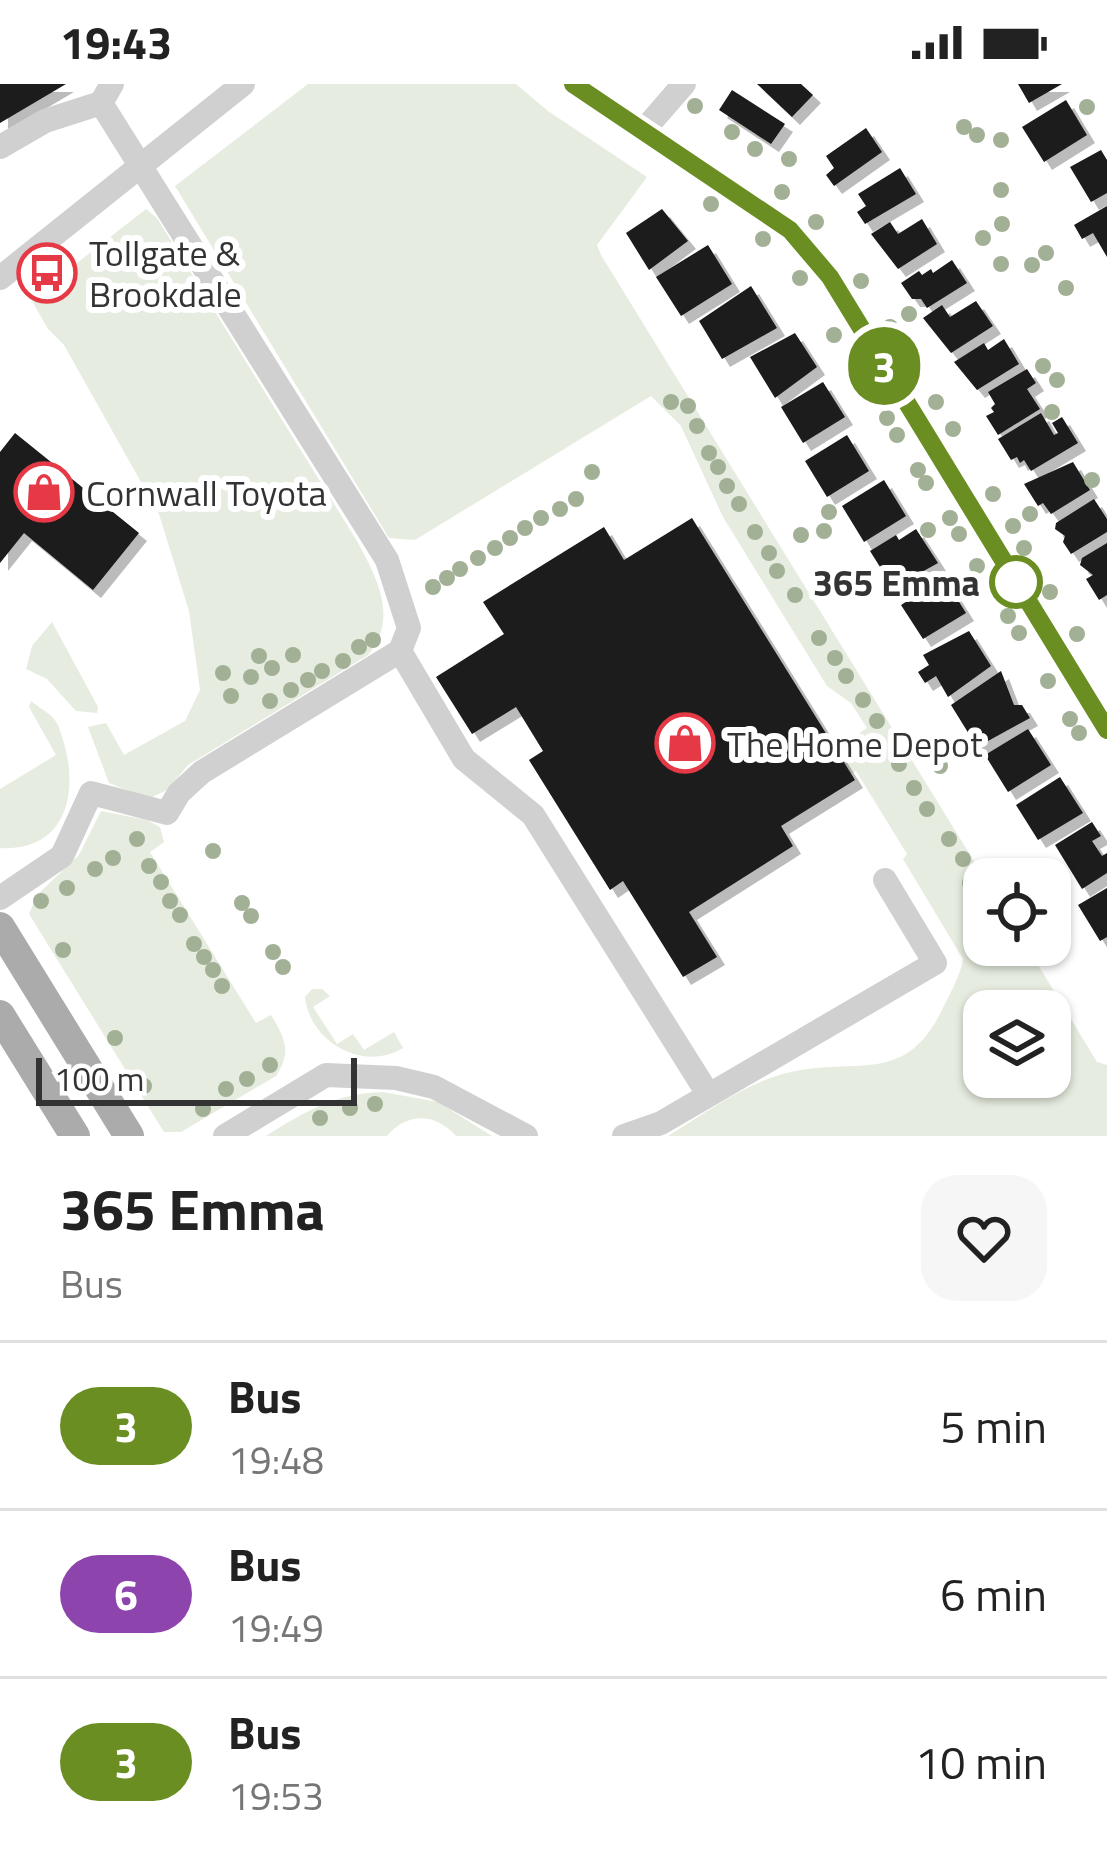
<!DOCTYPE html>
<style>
:root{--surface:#fff;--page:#f6f6f6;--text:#222;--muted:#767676;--line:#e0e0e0}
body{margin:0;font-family:"Titillium Web",sans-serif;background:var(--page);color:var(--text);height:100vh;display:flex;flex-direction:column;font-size:45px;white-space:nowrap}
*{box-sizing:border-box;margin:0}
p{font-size:39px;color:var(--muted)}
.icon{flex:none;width:66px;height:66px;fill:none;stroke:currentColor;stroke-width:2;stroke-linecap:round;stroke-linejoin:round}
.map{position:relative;height:1052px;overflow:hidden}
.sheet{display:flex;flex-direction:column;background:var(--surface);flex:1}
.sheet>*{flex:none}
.badge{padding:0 24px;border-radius:39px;font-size:42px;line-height:78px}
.tools{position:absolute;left:963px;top:774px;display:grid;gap:24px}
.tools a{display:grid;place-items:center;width:108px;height:108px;border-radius:24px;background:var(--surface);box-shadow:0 3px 9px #0004;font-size:60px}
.scale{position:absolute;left:36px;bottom:30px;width:321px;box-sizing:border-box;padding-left:12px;border:6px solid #333;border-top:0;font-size:33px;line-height:42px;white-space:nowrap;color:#333;-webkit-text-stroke:9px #fff;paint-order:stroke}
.map>.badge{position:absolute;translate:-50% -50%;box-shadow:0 0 0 6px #fff}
.round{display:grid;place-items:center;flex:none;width:126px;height:126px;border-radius:36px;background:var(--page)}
.headline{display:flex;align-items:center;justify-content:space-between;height:204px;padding:0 60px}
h1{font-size:57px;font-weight:700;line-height:90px}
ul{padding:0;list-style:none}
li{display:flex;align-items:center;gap:36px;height:168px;padding:0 60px;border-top:3px solid var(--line)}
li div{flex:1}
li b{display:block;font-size:45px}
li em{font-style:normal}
li .badge{min-width:132px;font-weight:700;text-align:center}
.status{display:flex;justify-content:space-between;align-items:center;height:84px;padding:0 60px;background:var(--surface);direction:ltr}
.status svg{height:33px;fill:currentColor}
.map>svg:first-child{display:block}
.green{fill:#e6ecdf;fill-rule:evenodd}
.building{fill:#1a1a1a;filter:url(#shadow)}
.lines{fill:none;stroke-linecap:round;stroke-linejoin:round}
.minor{stroke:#d0d0d0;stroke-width:24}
.major{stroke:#ababab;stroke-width:30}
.tree{fill:#a2b095}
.line-casing{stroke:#fff;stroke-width:27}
.line{stroke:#6b8e23;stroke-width:18}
.stop-dot{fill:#fff;stroke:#6b8e23;stroke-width:6}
.labels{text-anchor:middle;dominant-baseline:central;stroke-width:12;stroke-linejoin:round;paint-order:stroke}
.poi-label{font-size:36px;fill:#333;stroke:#fff;text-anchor:start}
.stop-label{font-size:36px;font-weight:bold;fill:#333;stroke:#fff;text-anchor:end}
</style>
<div class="status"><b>19:43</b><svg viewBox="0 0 49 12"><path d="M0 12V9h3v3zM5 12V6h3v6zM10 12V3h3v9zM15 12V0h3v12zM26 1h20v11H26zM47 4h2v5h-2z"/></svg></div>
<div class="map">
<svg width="1107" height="1052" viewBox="0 0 1107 1052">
<defs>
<filter id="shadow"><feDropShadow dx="8" dy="8" stdDeviation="0" flood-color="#0004"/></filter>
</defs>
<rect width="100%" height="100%" fill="#fff"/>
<path class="green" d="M308,0H516L548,27L647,93L597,161L601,171L985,795L984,861H1026L1097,978L1107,981V1052H668C707,1028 746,998 791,988C857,973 905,1002 942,926C950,909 960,893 963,875L903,775L907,770L856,687L851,690L835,665L867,644L851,619L827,602L723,433L681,342L651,312L415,456L389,454L175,102ZM984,927H1050V993H984Z
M146,125L157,134L357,457C377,494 399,534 368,571L188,681L167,706L148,715L109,699L88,643L106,639L124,671L185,637L200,606L189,527L159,430L64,261L48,245L31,215Z
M52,538L98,623L97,629L76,627L47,595L26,585L32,562Z
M31,617C38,623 48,628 54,635C60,643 59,644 62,653C80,705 68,768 0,764V705L56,671L29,623Z
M101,727L147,736L160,743L164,758L150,768L256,939L271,931C285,954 292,968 276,992L181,1048H164L29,830L37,811L79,771Z
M312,905H322L330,912L313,923L337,960L353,950L364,966L394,948L403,964C364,988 310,959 305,913Z
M383,1008L438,1018L492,1052H456C435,1029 408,1028 387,1052H266C304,1028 336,1009 383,1008Z"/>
<path class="building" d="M0,0H66L0,39Z
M757,0H801L813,11L792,33Z
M1018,0H1062L1029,19Z
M732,6L785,40L771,60L719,26Z
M1066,16L1087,51L1044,78L1022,43Z
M866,44L882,68L834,102L826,91L834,84L826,72Z
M1101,66L1107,76V109L1091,118L1070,83Z
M900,84L916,110L865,140L857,128L866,122L858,110Z
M1107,122V173L1093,149L1082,155L1074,141Z
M662,125L688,157L649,186L626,149Z
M922,135L937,160L898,185L871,150L890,138L898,150Z
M708,161L732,200L681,232L656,193Z
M952,176L967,199L927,224L921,215H912L901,199L919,187L922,191L931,185L933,189Z
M751,202L777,244L722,275L699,237Z
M976,217L993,242L951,269L923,234L942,221L950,233Z
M795,249L817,283L775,314L750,273Z
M1004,255L1019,280L977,306L954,278L984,259L988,266Z
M1027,285L1036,299L1027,305L1040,325L998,351L986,332L994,328L991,324L995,320L988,308Z
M823,298L845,333L803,359L781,323Z
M1041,329L1054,351L1058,349L1052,339L1062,333L1078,359L1031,387L1024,376L1020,379L1017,373L1011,376L998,355Z
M15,349L139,449L93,506L24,449L0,479V368Z
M847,351L869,387L827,413L805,377Z
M1073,378L1090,406L1051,430L1043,419L1038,422L1024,400Z
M884,396L906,432L864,458L842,422Z
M1094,415L1107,435V448L1071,470L1063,458L1065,452L1055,445L1056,439Z
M692,434L855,696L781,742L793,762L689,828L717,873L683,893L623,797L610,806L529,676L543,667L516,623L472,650L436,593L504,550L483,518L604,443L624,476Z
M916,445L938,479L920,489L923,494L897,510L870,467L896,451L899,456Z
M1107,459V511L1099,516L1086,495L1093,491L1080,481L1082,474Z
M944,494L966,529L923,555L901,521Z
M969,547L991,582L948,613L936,592L925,599L918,588L929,581L923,571Z
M1001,587L1014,621H1022L1030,634L977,663L951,621Z
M1028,645L1051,681L1008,708L985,671Z
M1060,693L1083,729L1038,756L1016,721Z
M1092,738L1101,752L1092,757L1102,772L1107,769V789L1082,805L1055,761Z
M1107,804V853L1100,857L1078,821Z"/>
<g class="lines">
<path class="minor" d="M573,0L790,146L830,193L1107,646
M644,46L684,0
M0,63L45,37L101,19
M0,194L243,0
M400,567L464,675L533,731L708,1010
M0,814L62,772L91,709L167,729L179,709L202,688L400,567L409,544L387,476L101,19L112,0
M225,1052L326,991L396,994L434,1003L526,1052
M624,1052L661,1039L935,879L885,796"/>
<path class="major" d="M0,843L129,1052
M0,931L75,1052"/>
</g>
<g class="tree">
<circle cx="695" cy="22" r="8"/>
<circle cx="1087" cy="23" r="8"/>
<circle cx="964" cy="43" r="8"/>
<circle cx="732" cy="48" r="8"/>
<circle cx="977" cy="51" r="8"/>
<circle cx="1001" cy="56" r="8"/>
<circle cx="755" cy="65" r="8"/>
<circle cx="789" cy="75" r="8"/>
<circle cx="1001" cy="106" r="8"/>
<circle cx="782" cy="108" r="8"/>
<circle cx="711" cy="120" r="8"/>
<circle cx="816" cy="138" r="8"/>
<circle cx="1002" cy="140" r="8"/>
<circle cx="983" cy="154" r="8"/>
<circle cx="763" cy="155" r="8"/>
<circle cx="1046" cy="169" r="8"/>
<circle cx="1001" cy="180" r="8"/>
<circle cx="1032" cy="181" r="8"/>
<circle cx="800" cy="194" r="8"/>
<circle cx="861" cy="197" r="8"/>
<circle cx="1066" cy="204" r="8"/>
<circle cx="909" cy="230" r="8"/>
<circle cx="890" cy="243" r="8"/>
<circle cx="834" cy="251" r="8"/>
<circle cx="1043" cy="282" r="8"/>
<circle cx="914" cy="286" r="8"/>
<circle cx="858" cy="287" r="8"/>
<circle cx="1057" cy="296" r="8"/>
<circle cx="868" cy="304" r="8"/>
<circle cx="671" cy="318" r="8"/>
<circle cx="936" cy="318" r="8"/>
<circle cx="688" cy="322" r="8"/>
<circle cx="1052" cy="328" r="8"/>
<circle cx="887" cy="334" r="8"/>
<circle cx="697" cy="342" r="8"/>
<circle cx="953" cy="345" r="8"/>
<circle cx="897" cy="351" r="8"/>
<circle cx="709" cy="369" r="8"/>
<circle cx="718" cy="383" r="8"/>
<circle cx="918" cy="386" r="8"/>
<circle cx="592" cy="388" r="8"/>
<circle cx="1092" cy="396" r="8"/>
<circle cx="926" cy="399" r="8"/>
<circle cx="727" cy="402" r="8"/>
<circle cx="993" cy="410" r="8"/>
<circle cx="576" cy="415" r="8"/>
<circle cx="739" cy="420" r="8"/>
<circle cx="560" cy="425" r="8"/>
<circle cx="829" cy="428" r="8"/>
<circle cx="1030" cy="430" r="8"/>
<circle cx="541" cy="434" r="8"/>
<circle cx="950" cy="434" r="8"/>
<circle cx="1013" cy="442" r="8"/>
<circle cx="525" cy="444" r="8"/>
<circle cx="928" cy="446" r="8"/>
<circle cx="824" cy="447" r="8"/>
<circle cx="755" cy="448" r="8"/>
<circle cx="959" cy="450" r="8"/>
<circle cx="801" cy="451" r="8"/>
<circle cx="510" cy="454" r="8"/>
<circle cx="495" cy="464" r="8"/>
<circle cx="1024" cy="464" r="8"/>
<circle cx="769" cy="469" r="8"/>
<circle cx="478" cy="474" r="8"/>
<circle cx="977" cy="482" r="8"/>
<circle cx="460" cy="485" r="8"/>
<circle cx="777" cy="487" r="8"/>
<circle cx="823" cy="491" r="8"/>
<circle cx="867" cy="492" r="8"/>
<circle cx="447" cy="494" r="8"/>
<circle cx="433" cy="503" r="8"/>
<circle cx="1050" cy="508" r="8"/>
<circle cx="795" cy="511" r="8"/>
<circle cx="1008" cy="532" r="8"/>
<circle cx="1019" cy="549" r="8"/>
<circle cx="1077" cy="550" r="8"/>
<circle cx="819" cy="554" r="8"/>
<circle cx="373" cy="556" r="8"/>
<circle cx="359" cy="563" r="8"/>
<circle cx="293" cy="571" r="8"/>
<circle cx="259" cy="572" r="8"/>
<circle cx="835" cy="574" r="8"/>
<circle cx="343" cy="577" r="8"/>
<circle cx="272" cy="584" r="8"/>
<circle cx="322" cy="587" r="8"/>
<circle cx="223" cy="589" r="8"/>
<circle cx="846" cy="592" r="8"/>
<circle cx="251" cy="593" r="8"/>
<circle cx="308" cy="596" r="8"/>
<circle cx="1048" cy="597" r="8"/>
<circle cx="291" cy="606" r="8"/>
<circle cx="231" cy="612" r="8"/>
<circle cx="863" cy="616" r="8"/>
<circle cx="270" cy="617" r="8"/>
<circle cx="1070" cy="635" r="8"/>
<circle cx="877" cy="637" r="8"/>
<circle cx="1079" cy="649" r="8"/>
<circle cx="899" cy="680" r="8"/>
<circle cx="940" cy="682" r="8"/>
<circle cx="914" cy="704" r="8"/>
<circle cx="927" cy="725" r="8"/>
<circle cx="137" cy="755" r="8"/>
<circle cx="949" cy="755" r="8"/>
<circle cx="213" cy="767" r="8"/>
<circle cx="113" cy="774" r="8"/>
<circle cx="963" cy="775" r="8"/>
<circle cx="149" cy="782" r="8"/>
<circle cx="95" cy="785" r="8"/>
<circle cx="161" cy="798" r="8"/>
<circle cx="970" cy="799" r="8"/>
<circle cx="67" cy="804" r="8"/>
<circle cx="1061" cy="816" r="8"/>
<circle cx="41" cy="817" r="8"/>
<circle cx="170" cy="817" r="8"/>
<circle cx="242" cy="819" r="8"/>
<circle cx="180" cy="831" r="8"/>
<circle cx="251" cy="832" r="8"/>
<circle cx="194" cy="860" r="8"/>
<circle cx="63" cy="866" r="8"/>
<circle cx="273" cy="868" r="8"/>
<circle cx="204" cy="873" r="8"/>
<circle cx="283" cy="883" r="8"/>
<circle cx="213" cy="886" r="8"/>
<circle cx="222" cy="902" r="8"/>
<circle cx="115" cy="954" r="8"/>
<circle cx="270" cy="981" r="8"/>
<circle cx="247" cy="995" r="8"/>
<circle cx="144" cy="1002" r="8"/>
<circle cx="226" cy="1005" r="8"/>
<circle cx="375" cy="1020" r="8"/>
<circle cx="350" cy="1024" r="8"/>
<circle cx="203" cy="1025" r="8"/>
<circle cx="320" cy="1034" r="8"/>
</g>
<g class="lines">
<defs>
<path id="line" d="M573,0L790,146L830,193L1107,646"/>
</defs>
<use href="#line" class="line-casing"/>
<use href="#line" class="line"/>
</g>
<defs>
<symbol id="bus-ring" viewBox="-11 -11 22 22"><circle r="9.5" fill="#fff" stroke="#e63946" stroke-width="1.5"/><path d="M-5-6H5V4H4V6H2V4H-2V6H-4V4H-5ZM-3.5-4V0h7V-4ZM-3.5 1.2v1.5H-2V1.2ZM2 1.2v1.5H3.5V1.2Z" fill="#e63946"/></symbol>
<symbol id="shop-ring" viewBox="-11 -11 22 22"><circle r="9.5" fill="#fff" stroke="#e63946" stroke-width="1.5"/><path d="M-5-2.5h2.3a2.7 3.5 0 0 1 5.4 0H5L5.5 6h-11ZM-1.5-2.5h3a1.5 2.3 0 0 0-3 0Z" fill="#e63946"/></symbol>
</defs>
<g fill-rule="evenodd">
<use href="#bus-ring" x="14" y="156" width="66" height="66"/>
<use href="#shop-ring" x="11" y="375" width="66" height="66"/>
<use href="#shop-ring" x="652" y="626" width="66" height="66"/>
</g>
<circle class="stop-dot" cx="1016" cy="498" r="24"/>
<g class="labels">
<g class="poi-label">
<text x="89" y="168">Tollgate &amp;<tspan x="89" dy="41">Brookdale</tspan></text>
<text x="86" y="408">Cornwall Toyota</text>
<text x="727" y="659">The Home Depot</text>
</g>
<g class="stop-label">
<text x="980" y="498">365 Emma</text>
</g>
</g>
</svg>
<div class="tools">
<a><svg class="icon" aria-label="locate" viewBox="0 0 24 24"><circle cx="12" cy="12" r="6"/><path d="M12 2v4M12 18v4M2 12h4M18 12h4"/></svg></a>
<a><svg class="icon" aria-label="layers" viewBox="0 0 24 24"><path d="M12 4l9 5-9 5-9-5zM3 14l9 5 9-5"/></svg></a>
</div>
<div class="scale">100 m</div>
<b class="badge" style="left:884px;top:282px;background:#6b8e23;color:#fff">3</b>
</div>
<section class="sheet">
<div class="headline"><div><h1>365 Emma</h1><p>Bus</p></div><a class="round"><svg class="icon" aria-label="heart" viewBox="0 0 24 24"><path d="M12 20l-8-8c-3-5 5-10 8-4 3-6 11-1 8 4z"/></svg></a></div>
<ul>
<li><span class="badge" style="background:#6b8e23;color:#fff">3</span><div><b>Bus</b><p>19:48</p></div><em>5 min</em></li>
<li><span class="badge" style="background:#8e44ad;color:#fff">6</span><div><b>Bus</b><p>19:49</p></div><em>6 min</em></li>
<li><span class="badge" style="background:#6b8e23;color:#fff">3</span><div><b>Bus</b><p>19:53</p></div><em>10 min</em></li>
</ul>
</section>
